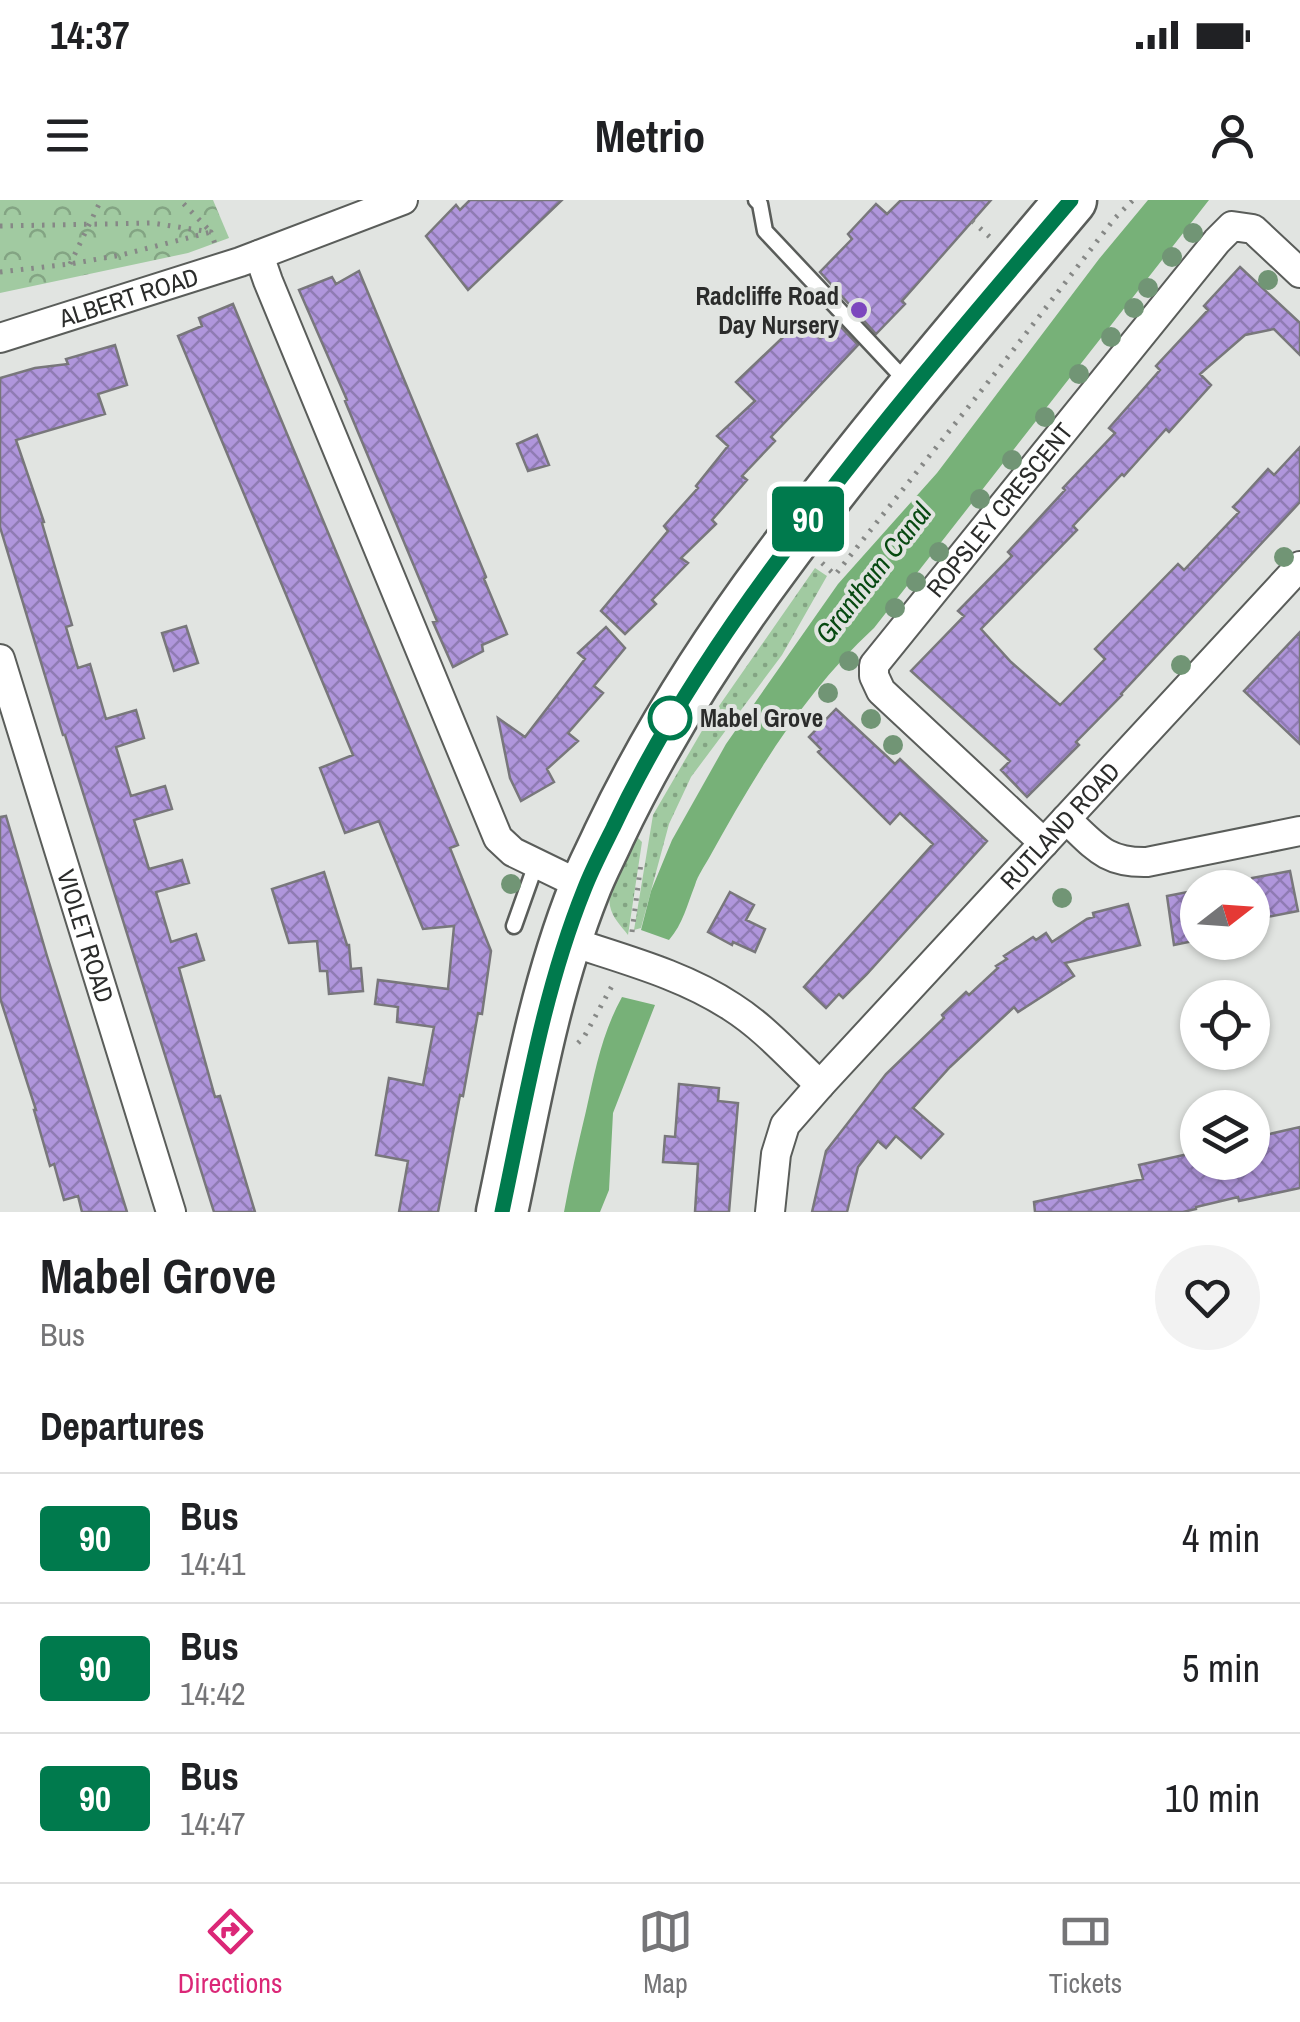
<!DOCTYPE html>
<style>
:root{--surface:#fff;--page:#f2f2f2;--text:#202124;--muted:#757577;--line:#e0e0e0;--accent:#db2777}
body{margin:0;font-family:"Archivo Narrow",sans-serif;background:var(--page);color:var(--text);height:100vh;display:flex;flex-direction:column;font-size:38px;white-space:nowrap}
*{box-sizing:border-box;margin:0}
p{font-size:32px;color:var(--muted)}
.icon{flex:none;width:55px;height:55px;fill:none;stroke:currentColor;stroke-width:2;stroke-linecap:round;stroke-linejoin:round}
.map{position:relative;height:1012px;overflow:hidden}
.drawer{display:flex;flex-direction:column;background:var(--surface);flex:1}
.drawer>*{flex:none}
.badge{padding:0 20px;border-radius:8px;font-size:35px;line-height:65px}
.needle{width:65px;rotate:73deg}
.buttons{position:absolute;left:1180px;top:670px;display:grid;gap:20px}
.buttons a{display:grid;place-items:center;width:90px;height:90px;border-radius:50%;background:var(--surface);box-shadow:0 2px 8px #0004;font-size:50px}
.map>.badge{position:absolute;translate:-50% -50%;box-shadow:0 0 0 5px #fff}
h2{padding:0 40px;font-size:38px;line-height:90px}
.round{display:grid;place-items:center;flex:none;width:105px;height:105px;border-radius:52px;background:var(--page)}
.summary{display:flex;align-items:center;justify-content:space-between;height:170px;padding:0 40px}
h1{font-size:48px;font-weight:700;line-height:75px}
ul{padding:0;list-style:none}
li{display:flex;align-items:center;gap:30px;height:130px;padding:0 40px;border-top:2px solid var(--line)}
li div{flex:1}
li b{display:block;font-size:38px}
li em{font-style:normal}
li .badge{min-width:110px;font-weight:700;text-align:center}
.status{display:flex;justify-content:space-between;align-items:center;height:70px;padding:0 50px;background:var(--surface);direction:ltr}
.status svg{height:28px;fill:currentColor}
header{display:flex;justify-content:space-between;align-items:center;height:130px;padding:0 40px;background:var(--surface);font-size:45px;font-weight:700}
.dock{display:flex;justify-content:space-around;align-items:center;height:140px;border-top:2px solid var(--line);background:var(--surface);font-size:28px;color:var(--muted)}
.dock a{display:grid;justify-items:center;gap:5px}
.dock .current{color:var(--accent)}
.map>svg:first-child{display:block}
.grass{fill:url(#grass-dots)}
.park{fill:url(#park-crowns)}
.water{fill:#77b178}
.building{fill:url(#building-cross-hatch);stroke:#78777b;stroke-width:2.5}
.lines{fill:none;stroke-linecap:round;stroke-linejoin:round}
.lane-casing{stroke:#5a5d5a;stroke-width:19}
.street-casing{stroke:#5a5d5a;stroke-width:32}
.highway-casing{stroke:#5a5d5a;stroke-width:55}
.path{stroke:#868886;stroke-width:5;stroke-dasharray:2.5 8;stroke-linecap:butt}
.lane{stroke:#fff;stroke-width:14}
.street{stroke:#fff;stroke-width:28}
.highway{stroke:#fff;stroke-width:50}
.tree{fill:#719575}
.line-casing{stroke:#fff;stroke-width:22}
.line{stroke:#007a4d;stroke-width:15}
.poi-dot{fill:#7d47be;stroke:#e1e4e1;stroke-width:4}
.stop-dot{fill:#fff;stroke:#007a4d;stroke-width:5}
.labels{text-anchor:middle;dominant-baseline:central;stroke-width:8;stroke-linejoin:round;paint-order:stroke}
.poi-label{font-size:25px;font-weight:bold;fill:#2b2c2b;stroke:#e1e4e1;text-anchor:end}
.street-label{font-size:25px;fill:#2b2c2b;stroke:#e1e4e1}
.stop-label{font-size:25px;font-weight:bold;fill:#2b2c2b;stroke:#e1e4e1;text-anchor:start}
.water-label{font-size:28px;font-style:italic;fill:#074911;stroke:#e1e4e1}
</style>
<div class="status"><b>14:37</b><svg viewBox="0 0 49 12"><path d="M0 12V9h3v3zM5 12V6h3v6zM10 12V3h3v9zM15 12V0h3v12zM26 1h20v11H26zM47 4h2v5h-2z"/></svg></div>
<header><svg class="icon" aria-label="menu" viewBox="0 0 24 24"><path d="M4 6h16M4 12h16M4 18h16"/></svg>Metrio<svg class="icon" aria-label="person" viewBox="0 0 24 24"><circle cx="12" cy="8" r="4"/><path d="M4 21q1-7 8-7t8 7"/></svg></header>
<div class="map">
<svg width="1300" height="1012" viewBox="0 0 1300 1012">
<defs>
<pattern id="grass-dots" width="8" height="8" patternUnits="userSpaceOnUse" patternTransform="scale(2.5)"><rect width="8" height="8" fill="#a1caa1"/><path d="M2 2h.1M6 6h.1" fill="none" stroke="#83a483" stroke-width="1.8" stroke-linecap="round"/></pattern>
<pattern id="park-crowns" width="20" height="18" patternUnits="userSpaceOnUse" patternTransform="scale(2.5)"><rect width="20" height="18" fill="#a1caa1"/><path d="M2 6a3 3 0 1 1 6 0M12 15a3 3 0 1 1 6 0" fill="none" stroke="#83a483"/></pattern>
<pattern id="building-cross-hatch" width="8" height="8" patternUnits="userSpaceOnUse" patternTransform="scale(2.5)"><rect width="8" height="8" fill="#b096dc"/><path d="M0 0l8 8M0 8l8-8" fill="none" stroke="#8f7bb3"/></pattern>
</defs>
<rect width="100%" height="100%" fill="#e1e4e1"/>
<path class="grass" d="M815,368L827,376L782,455L691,577L669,624L641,728L634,730L653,615L703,529Z
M633,633L642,642L628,735C621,726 612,717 610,706C606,688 626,651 633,633Z"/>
<path class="park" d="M0,0H213L229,38L188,53L0,93Z"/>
<path class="water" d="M1148,0H1209L874,428C804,492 755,575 709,658C704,667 698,675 695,685C687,705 683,724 669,740L641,730L651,691L672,640L726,544L838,384L937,273L1099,59Z
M622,797L655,805L613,913L609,990L600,1012H564C570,978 578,945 586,911C595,871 602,833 622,797Z"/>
<path class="building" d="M470,0H562L468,90L426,36L456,5L460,10Z
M901,0H991L902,101L905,104L876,134L820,72L852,39L848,34L876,4L887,14Z
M1240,67L1300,123V155L1274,129L1245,135L1200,174L1211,185L1169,232L1166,229L1124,276L1122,274L1073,326L1077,330L981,429L1011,462L1060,505L1105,459L1095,449L1178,364L1184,370L1239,312L1233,307L1238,302L1268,269L1274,275L1300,247V302L1121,494L1122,495L1076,542L1079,545L1027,597L1001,570L1010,561L911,471L964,416L958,411L1012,356L1008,352L1065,290L1063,288L1115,233L1109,228L1160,170L1156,166L1208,110L1204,106Z
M359,71L486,377L484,379L507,434L482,445L483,451L453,467L433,422L437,421L345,201L347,200L299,90L332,77L336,84Z
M233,104L458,645L450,648L491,751L482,814L478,813L463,896L460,895L438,1012H399L408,961L376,955L389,878L423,885L434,827L397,822L398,807L375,804L378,780L448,789L454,726L423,729L379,621L345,633L320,568L353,555L178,136L202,126L199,118Z
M801,120L820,138L836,122L858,145L771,237L775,241L742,276L747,280L712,320L716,324L681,358L688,363L652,400L656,404L625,434L601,411L668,331L664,326L698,288L696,286L728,246L717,236L755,201L736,182Z
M115,145L127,185L98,194L105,214L16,240L44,322L42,323L72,425L66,427L78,468L90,464L106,519L136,510L144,538L116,547L131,596L165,586L172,609L134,620L149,669L182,660L189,683L156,692L171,742L196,734L204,760L179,768L215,897L220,896L255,1012H214L65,535H63L0,327V178L35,168L68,164L66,159Z
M537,235L549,265L528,271L517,244Z
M186,426L198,463L174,471L162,433Z
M606,427L625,448L594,486L603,493L568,533L578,541L547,569L554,582L521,601L510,578L498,518L525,537L585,459L578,453Z
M1300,432V544L1244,491Z
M836,509L895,564L900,559L987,641L867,774L843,798L839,794L826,808L804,787L933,644L900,613L890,624L818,552L821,549L809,537Z
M6,616L47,756L127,1012H82L78,996L64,1000L54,964L50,966L34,910H36L0,798V617Z
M1290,671L1298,711L1252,720V678Z
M324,672L347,745H349L351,769L361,768L363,791L329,794L327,771H320L317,741L289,743L272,689Z
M1198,690V740L1174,745L1167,696Z
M730,692L754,705L746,720L765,729L755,752L733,742L732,745L708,732Z
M1128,704L1140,745L1065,763L1074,776L1018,812L1014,807L950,867L913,908L943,934L921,958L896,936L886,948L878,941L858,967L847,1012H812L826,951L886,874L944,818L942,815L966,792L969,795L998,768L996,766L1007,759L1004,756L1033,737L1036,740L1046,733L1052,742L1087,719L1094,717L1093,713Z
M679,884L719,888L718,901L738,903L729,1012H695L698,964L663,962L665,936L675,937Z
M1300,927V988L1239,1001L1238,997L1196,1007V1009L1183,1012H1035L1034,1002L1143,979L1139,965L1197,952L1200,968L1223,962H1252V938Z"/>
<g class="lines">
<defs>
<path id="lane" d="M756,0L760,4L765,31L906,181
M514,726L536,664"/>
<g id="street">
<path d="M259,55L268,81L498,638L513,652L585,687"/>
<path id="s1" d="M0,138L240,62L403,0"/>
<path id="s2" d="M0,459L171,1012"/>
<path d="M1066,619C1095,646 1105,663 1147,662L1300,631"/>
<path id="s3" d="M1044,643L881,491L874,476V465L1217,41L1232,26L1253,29L1300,73"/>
<path d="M566,740C622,759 682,774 732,807C765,828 791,858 820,885"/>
<path id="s4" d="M770,1012L776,954L785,925L820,885L1300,366"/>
</g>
<path id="highway" d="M502,1012C525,904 543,793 584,690C591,671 601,653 609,635C655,538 711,450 775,364C868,238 970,120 1071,0"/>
</defs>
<use href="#lane" class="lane-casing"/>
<use href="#street" class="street-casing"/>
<use href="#highway" class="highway-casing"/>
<path class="path" d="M972,21L992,39
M0,26L152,23L211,32L215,44
M70,64L101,0
M0,72L70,64L121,55L211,32L180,0
M822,363L835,375L1004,162L1115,18L1133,0
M632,732L641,663
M578,843L584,837L613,784"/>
<use href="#lane" class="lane"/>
<use href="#street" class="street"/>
<use href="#highway" class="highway"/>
</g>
<g class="tree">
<circle cx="1193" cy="33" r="10"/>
<circle cx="1172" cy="57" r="10"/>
<circle cx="1268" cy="80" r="10"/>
<circle cx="1148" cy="88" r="10"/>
<circle cx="1134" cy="108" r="10"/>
<circle cx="1111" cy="137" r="10"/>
<circle cx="1079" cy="174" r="10"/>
<circle cx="1045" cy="217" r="10"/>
<circle cx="1012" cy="260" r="10"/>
<circle cx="980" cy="299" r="10"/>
<circle cx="939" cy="352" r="10"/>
<circle cx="1284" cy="357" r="10"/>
<circle cx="916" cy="382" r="10"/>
<circle cx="895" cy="408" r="10"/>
<circle cx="849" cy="461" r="10"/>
<circle cx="1181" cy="465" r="10"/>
<circle cx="828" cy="493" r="10"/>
<circle cx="871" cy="519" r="10"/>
<circle cx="893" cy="545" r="10"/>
<circle cx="511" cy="684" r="10"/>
<circle cx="1062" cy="698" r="10"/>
</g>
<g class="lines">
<defs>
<path id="line" d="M502,1012C525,904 543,792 584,690C592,669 603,648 613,628C657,534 713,448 775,364C868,238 969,119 1071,0"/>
</defs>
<use href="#line" class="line-casing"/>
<use href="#line" class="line"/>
</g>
<circle class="poi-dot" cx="859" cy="110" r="10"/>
<circle class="stop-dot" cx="670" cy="518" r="20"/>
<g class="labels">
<g class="poi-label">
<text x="839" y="96">Radcliffe Road<tspan x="839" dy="29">Day Nursery</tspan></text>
</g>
<g class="street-label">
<text stroke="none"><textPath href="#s1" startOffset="135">ALBERT ROAD</textPath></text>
<text stroke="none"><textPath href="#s3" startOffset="450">ROPSLEY CRESCENT</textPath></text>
<text stroke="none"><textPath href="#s4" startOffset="495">RUTLAND ROAD</textPath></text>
<text stroke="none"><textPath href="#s2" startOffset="290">VIOLET ROAD</textPath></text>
</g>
<g class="stop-label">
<text x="700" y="518">Mabel Grove</text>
</g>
<g class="water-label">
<text transform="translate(873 373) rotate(-52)">Grantham Canal</text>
</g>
</g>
</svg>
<div class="buttons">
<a><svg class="needle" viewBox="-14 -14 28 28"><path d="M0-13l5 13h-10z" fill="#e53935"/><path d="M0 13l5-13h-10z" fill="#757577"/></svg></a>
<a><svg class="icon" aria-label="locate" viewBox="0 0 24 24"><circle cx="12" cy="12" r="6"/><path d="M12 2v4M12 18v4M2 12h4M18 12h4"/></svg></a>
<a><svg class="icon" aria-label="layers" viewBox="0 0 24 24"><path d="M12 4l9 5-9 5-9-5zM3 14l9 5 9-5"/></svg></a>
</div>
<b class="badge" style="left:808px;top:319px;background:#007a4d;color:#fff">90</b>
</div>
<section class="drawer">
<div class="summary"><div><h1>Mabel Grove</h1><p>Bus</p></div><a class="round"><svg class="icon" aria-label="heart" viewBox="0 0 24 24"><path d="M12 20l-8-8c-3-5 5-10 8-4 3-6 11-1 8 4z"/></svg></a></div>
<h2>Departures</h2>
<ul>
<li><span class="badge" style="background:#007a4d;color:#fff">90</span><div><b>Bus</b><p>14:41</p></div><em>4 min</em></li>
<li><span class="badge" style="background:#007a4d;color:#fff">90</span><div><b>Bus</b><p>14:42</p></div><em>5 min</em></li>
<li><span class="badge" style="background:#007a4d;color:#fff">90</span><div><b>Bus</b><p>14:47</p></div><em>10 min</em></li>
</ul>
</section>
<nav class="dock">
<a class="current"><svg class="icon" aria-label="directions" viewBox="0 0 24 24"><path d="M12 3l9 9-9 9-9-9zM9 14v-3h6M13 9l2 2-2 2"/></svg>Directions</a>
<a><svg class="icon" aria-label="map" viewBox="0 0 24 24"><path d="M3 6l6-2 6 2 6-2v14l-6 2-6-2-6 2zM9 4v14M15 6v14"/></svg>Map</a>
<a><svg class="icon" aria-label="tickets" viewBox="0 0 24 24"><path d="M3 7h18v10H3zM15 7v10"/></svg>Tickets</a>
</nav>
